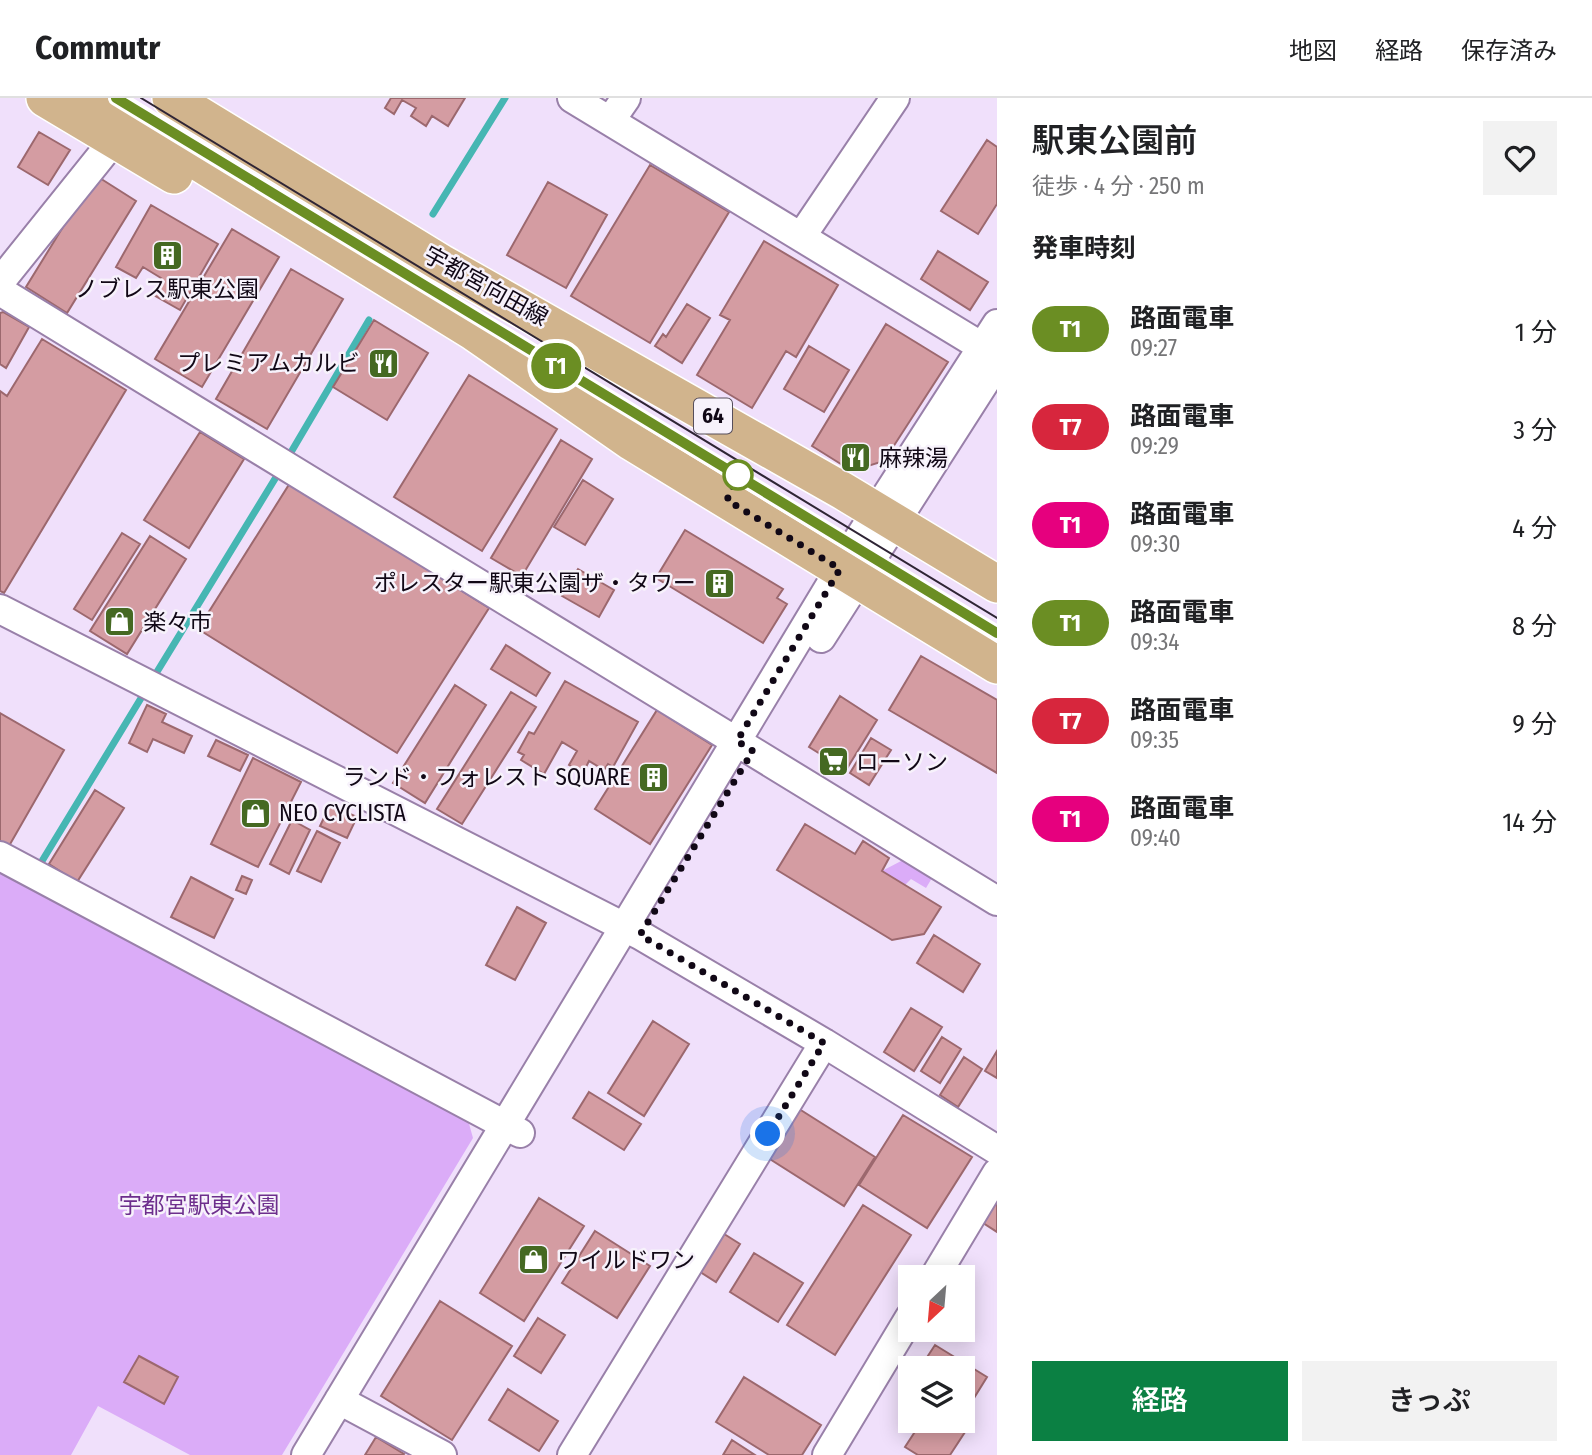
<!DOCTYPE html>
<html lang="ja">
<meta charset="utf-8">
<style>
:root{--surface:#fff;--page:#f2f2f2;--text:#202124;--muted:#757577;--line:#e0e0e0;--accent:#0b8043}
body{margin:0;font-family:"Fira Sans Condensed","Noto Sans JP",sans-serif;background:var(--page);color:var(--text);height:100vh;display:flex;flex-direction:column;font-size:26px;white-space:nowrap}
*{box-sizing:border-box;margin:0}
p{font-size:23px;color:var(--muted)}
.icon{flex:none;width:38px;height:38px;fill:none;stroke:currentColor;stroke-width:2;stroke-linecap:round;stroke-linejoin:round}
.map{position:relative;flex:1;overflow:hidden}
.details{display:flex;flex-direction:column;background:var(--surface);width:595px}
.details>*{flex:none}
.badge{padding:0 14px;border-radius:23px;font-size:24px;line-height:46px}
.needle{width:46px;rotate:206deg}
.buttons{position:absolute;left:898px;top:1167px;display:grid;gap:14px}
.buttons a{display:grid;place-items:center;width:77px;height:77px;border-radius:0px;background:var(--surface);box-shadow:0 4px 18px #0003;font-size:35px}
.you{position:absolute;width:35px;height:35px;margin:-18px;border:5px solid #fff;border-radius:50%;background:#1a73e8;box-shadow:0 0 0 10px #1a73e833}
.map>.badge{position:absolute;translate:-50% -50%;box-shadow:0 0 0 4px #fff}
h2{padding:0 35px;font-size:26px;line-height:63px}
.round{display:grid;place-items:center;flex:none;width:74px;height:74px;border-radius:0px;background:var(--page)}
.head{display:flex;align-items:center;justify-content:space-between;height:119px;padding:0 35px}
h1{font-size:33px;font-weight:600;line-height:52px}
.action{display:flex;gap:14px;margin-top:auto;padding:14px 35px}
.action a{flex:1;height:80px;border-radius:0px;background:var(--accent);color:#fff;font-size:28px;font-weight:600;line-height:80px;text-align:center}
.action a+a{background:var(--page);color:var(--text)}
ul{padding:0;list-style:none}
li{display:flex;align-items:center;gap:21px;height:98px;padding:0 35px}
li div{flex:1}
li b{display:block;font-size:26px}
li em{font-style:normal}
li .badge{min-width:77px;font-weight:700;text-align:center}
header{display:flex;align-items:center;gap:42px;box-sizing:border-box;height:98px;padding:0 35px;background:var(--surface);border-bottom:2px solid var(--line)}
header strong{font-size:33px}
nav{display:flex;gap:38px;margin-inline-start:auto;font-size:24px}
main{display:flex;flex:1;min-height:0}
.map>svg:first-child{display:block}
.green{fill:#dbacf8}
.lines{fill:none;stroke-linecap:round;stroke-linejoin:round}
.stream{stroke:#46b6b3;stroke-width:7}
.building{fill:#d49ca2;stroke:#9c686e;stroke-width:2}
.minor-casing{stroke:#9980a9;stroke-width:32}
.major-casing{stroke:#fff;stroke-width:40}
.minor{stroke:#fff;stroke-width:28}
.major{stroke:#d1b48d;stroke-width:37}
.tram{stroke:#2f2535;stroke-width:2}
.line-casing{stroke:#fff;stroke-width:16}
.line{stroke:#6b8e23;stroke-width:10}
.walk{stroke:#110816;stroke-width:7;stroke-dasharray:0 12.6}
.stop-dot{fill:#fff;stroke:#6b8e23;stroke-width:3.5}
.labels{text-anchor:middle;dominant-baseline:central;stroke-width:5;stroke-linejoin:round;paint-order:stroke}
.shield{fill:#f7f2fb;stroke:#564e5b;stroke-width:2}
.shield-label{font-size:21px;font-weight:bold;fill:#110816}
.street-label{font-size:23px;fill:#110816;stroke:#f7f2fb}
.poi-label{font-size:23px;fill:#110816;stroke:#f7f2fb;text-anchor:start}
.park-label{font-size:23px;fill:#6d2e8d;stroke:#f7f2fb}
</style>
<header>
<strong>Commutr</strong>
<nav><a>地図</a><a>経路</a><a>保存済み</a></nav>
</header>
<main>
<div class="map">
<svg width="997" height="1357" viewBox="0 0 997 1357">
<rect width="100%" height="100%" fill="#f0e0fb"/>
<path class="green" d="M903,762L932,780L926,790L911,781L905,787L882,773Z
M0,771L468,1022L473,1040L282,1357H190L98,1308L71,1357H0Z"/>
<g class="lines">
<path class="stream" d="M433,116L505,0
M287,361L369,222
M152,582L281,371
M39,768L146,592"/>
</g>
<path class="building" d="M391,0H465L448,28L432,18L426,28L411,18L416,10L402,2L394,16L385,10Z
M39,34L70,52L48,87L18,69Z
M987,42L997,49V106L978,136L941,113Z
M650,67L729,114L650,245L571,198Z
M95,77L136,103L67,215L26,189Z
M548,84L607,117L566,190L507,157Z
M151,107L218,146L180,212L152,196L161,180L143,169L136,180L116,169Z
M232,131L279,159L202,289L155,261Z
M764,143L838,187L796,259L786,253L752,310L697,277L730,222L720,217Z
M938,153L988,184L970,212L921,181Z
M291,171L343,201L267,331L216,301Z
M687,206L710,220L682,265L655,248L663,236L666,239Z
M3,214L29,229L6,270L0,266V215Z
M374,222L428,255L387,322L333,289Z
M886,226L948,264L884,363L852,373L812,348Z
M42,241L126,292L4,495L0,493V293L7,298Z
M809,248L849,272L824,314L784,291Z
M469,277L557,331L482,453L394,399Z
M200,334L244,361L189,450L144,422Z
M561,342L592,361L522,478L491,460Z
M583,382L613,401L585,447L554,429Z
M290,385L489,510L397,655L198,531Z
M685,432L783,491L777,500L787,506L763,545L656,480Z
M122,435L140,446L92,522L74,511Z
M150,438L186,461L127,556L90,533Z
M578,471L614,492L599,519L562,498Z
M506,547L550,575L536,598L491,571Z
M921,558L997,602V675L889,612Z
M565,583L638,624L613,669L608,666L604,672L589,663L583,675L569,667L577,653L562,644L544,676L521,662L524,657L518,654L529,634L534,636Z
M455,587L486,607L425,705L393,685Z
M511,594L536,609L462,726L437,711Z
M840,598L877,622L846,672L809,649Z
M147,607L166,616L162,624L192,638L184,655L153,641L147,654L129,645Z
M657,612L712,647L650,746L595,711Z
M0,615L64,652L9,748L0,744Z
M871,640L891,652L869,687L850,675Z
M216,642L248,657L240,673L208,658Z
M253,660L301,684L258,769L211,746Z
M95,692L124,710L77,784L49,766Z
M330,707L357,719L347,740L320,728Z
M292,722L310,732L289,776L270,766Z
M805,726L855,756L863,743L889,760L882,773L941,809L924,836L892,842L777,772Z
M317,733L340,745L321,784L297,773Z
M242,778L252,782L246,796L236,792Z
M191,779L233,801L214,840L171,819Z
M517,809L546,825L515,882L486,867Z
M934,837L980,866L963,894L917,865Z
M911,910L942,929L914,973L884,954Z
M653,923L689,946L644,1018L608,995Z
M942,939L961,951L940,985L921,973Z
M997,953V980L985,973Z
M964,959L982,971L958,1009L940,997Z
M589,994L641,1026L624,1052L573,1020Z
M796,1009L875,1059L844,1108L765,1058Z
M903,1017L972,1059L927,1130L859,1087Z
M997,1095V1134L980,1123Z
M539,1100L584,1128L524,1223L480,1195Z
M863,1107L911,1137L835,1257L787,1227Z
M595,1133L650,1168L617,1220L562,1185Z
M721,1134L740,1146L716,1184L697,1172Z
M754,1155L803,1185L778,1224L730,1194Z
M440,1203L512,1248L452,1342L381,1298Z
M538,1220L565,1237L541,1275L514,1258Z
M935,1247L987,1279L966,1313L962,1311V1270H920Z
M139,1258L178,1279L164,1306L124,1284Z
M744,1279L821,1327L802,1357H769L716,1324Z
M508,1291L558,1323L539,1353L489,1322Z
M922,1323H947L965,1334L950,1357H918L905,1349Z
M376,1339L404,1356L403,1357H365Z
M732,1342L755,1357H723Z"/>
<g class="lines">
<defs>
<path id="minor" d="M572,0L997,258
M610,23L626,0
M801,139L895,0
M0,184L114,42
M0,193L997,803
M0,511L640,837L824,945L997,1052
M821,540L997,265
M0,758L520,1035
M934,1180L997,1075
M339,1302L442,1357
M306,1357L854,448L997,226
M572,1357L824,945
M827,1357L910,1219"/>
<path id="major" d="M45,0L174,77
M95,0L474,234L632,344L997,567
M171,0L441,165L843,393L997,486"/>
</defs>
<use href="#minor" class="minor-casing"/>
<use href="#major" class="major-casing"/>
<use href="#minor" class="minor"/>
<use href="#major" class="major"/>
<path class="tram" d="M116,0L997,535
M141,0L997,520"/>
</g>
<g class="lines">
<defs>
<path id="line" d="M116,0L997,535"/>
</defs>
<use href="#line" class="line-casing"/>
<use href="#line" class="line"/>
<path class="walk" d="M738,377L727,402L840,471L737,643L753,653L640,837L824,945L768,1036"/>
</g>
<defs>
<symbol id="building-square" viewBox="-11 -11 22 22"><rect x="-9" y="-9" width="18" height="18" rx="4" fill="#456922" stroke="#f7f2fb"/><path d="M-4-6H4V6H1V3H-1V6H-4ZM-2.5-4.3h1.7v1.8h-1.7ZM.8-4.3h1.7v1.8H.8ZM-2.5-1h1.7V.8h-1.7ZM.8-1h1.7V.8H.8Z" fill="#fff"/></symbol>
<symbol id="restaurant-square" viewBox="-11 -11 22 22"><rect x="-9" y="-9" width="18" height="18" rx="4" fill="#456922" stroke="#f7f2fb"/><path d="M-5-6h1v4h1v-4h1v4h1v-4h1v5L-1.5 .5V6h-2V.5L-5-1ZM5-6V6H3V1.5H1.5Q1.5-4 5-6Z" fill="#fff"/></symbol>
<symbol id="shop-square" viewBox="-11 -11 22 22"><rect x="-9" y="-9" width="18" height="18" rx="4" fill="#456922" stroke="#f7f2fb"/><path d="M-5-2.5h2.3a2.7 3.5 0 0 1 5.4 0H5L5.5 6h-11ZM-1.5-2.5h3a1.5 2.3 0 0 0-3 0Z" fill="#fff"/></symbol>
<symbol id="supermarket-square" viewBox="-11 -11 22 22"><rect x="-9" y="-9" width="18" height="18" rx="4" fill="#456922" stroke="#f7f2fb"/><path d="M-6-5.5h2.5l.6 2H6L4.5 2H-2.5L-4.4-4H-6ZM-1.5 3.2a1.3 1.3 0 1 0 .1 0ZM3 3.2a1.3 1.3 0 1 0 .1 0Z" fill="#fff"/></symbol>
</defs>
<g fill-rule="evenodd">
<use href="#building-square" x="150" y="140" width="35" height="35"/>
<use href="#restaurant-square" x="366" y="248" width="35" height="35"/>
<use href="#restaurant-square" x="838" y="342" width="35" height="35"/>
<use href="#building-square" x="702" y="468" width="35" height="35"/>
<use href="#shop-square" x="102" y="506" width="35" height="35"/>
<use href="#supermarket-square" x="816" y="646" width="35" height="35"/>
<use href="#building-square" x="636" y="662" width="35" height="35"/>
<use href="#shop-square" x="238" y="698" width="35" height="35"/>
<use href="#shop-square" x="516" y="1144" width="35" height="35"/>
</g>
<circle class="stop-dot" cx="738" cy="377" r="14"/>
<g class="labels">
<rect class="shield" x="694" y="300.5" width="38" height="35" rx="5"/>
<g class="shield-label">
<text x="713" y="318">64</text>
</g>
<g class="street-label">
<text transform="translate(486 188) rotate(29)">宇都宮向田線</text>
</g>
<g class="poi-label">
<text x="167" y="191" text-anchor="middle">ノブレス駅東公園</text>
<text x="360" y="265" text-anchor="end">プレミアムカルビ</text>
<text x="879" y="360">麻辣湯</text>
<text x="696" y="485" text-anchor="end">ポレスター駅東公園ザ・タワー</text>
<text x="143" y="524">楽々市</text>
<text x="856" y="664">ローソン</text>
<text x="630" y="679" text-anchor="end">ランド・フォレスト SQUARE</text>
<text x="279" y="715">NEO CYCLISTA</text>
<text x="557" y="1162">ワイルドワン</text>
</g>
<g class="park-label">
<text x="199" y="1107">宇都宮駅東公園</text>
</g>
</g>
</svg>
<div class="buttons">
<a><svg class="needle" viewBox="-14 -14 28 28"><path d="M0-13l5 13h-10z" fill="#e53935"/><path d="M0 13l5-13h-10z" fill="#757577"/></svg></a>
<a><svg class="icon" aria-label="layers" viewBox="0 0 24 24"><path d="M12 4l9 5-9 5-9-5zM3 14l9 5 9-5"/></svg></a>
</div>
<div class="you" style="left:768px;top:1036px"></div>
<b class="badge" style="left:556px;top:268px;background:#6b8e23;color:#fff">T1</b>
</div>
<section class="details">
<div class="head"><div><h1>駅東公園前</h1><p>徒歩 · 4 分 · 250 m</p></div><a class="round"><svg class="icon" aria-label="heart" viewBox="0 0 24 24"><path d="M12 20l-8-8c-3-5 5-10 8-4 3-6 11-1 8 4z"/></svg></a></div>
<h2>発車時刻</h2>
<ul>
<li><span class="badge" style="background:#6b8e23;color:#fff">T1</span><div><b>路面電車</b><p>09:27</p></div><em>1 分</em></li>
<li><span class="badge" style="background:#d7263d;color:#fff">T7</span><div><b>路面電車</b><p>09:29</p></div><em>3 分</em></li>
<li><span class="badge" style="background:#e6007e;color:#fff">T1</span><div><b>路面電車</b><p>09:30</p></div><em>4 分</em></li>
<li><span class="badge" style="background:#6b8e23;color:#fff">T1</span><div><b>路面電車</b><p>09:34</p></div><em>8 分</em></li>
<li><span class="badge" style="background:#d7263d;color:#fff">T7</span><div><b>路面電車</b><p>09:35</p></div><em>9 分</em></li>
<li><span class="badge" style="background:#e6007e;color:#fff">T1</span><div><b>路面電車</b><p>09:40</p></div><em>14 分</em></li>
</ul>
<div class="action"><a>経路</a><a>きっぷ</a></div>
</section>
</main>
